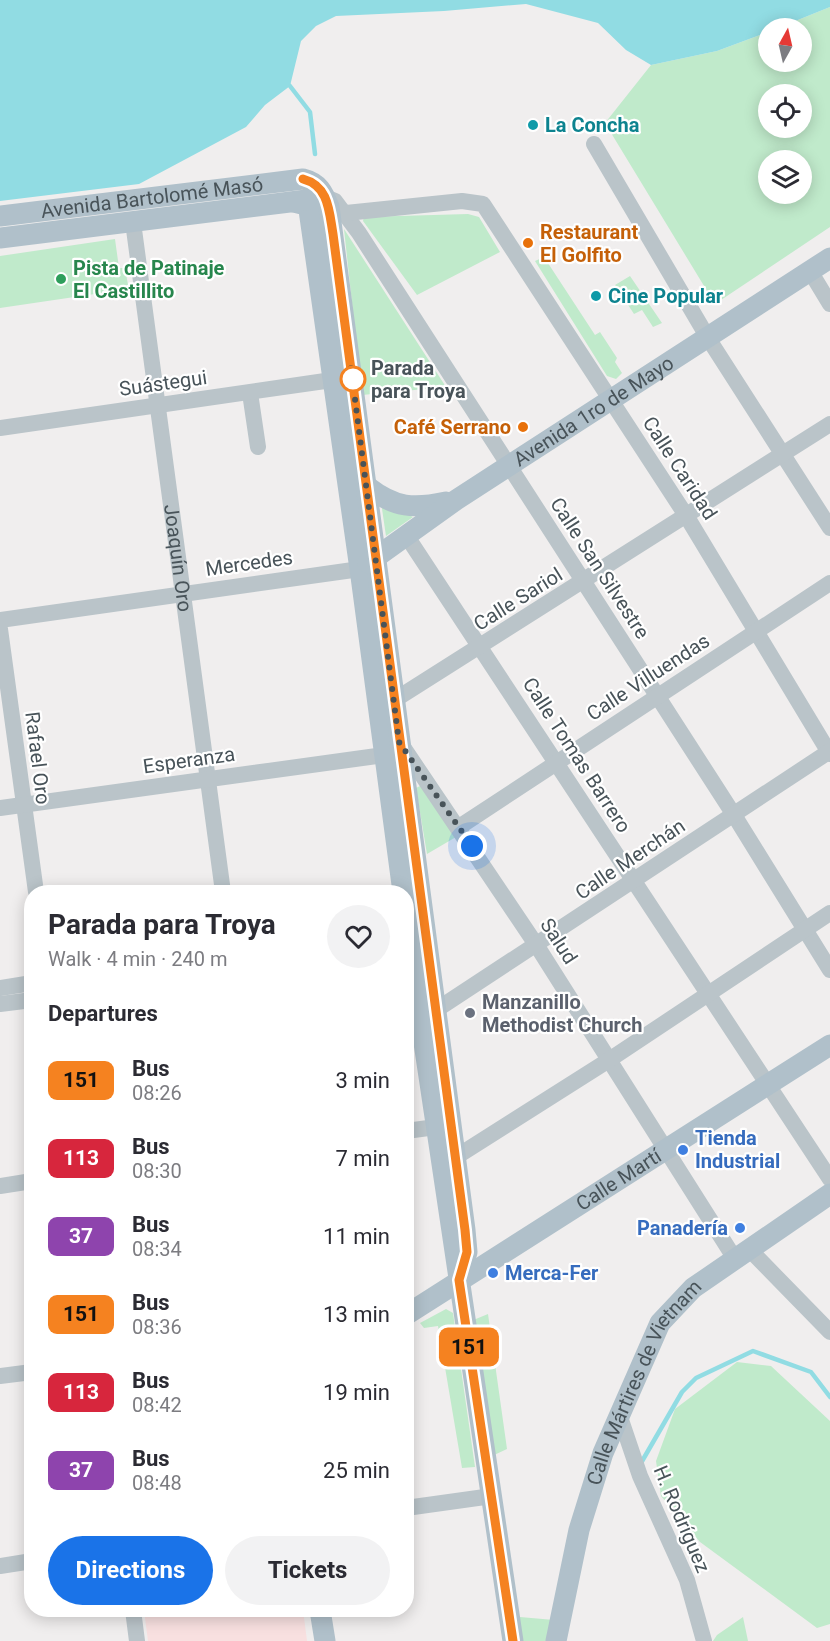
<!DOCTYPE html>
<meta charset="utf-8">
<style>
:root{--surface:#fff;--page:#f2f2f3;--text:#2b2b33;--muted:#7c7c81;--accent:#1a73e8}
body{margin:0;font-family:Roboto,sans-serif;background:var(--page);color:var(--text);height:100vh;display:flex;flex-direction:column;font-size:22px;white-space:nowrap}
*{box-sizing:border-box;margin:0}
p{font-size:20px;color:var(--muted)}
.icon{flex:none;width:33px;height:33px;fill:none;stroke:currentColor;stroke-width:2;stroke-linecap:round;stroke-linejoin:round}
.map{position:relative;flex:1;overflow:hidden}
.drawer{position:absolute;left:24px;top:885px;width:390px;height:732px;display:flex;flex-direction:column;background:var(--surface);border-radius:24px;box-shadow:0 3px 15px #0003}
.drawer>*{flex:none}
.badge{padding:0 12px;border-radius:9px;font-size:21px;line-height:39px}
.needle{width:39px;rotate:8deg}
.fabs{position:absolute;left:758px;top:18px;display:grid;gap:12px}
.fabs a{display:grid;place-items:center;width:54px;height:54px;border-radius:50%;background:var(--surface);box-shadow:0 3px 15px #0003;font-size:30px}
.you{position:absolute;width:30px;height:30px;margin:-15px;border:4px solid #fff;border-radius:50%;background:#1a73e8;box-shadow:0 0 0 9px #1a73e833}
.map>.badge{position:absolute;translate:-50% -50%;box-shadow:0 0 0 3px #fff}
h2{padding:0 24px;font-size:22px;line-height:54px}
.round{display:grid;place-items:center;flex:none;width:63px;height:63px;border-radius:32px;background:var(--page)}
.headline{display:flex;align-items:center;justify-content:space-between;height:102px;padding:0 24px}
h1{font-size:28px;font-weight:700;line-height:45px}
.button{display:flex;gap:12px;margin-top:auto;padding:12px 24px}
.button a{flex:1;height:69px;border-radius:36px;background:var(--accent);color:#fff;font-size:24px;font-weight:700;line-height:69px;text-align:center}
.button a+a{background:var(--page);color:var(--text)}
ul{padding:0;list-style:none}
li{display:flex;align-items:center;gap:18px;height:78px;padding:0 24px}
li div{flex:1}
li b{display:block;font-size:22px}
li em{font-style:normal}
li .badge{min-width:66px;font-weight:700;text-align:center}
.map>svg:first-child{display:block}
.medical{fill:#f8e0e0}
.green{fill:#c0eacb;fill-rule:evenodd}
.water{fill:#91dce3}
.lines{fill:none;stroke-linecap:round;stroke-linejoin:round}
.stream{stroke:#91dce3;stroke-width:4.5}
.minor{stroke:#bac4c9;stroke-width:16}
.major{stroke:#b0c0ca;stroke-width:21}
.line-casing{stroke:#fff;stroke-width:14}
.line{stroke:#f58220;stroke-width:9}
.walk{stroke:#485359;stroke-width:6;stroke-dasharray:0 10.8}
.culture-dot{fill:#0f9aa8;stroke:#fff;stroke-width:2}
.food-dot{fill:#e8710a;stroke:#fff;stroke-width:2}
.leisure-dot{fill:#2e9e5b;stroke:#fff;stroke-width:2}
.stop-dot{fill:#fff;stroke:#f58220;stroke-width:3}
.worship-dot{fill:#6b7280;stroke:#fff;stroke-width:2}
.shop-dot{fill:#3f7fe0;stroke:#fff;stroke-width:2}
.labels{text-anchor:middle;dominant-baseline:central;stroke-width:4.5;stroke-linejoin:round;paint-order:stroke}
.culture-label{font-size:20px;font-weight:bold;fill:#0d838f;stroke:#fff;text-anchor:start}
.street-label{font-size:20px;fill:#485359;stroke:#fff}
.food-label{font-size:20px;font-weight:bold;fill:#c56008;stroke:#fff;text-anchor:start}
.leisure-label{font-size:20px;font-weight:bold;fill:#27864d;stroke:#fff;text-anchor:start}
.stop-label{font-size:20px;font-weight:bold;fill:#485359;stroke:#fff;text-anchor:start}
.worship-label{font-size:20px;font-weight:bold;fill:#5b616d;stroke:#fff;text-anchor:start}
.shop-label{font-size:20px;font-weight:bold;fill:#366cbe;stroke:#fff;text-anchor:start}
</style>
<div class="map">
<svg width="830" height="1641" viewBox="0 0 830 1641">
<rect width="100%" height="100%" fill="#f0eeee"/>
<path class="medical" d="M144,1610H303L307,1641H148Z"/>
<path class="green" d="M830,7V227L715,304L605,123L651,65L717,51L768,32V62H801V28H778ZM768,94H801V128H768ZM768,160H801V194H768Z
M468,214L479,217L500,252L417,295L363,221L364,217Z
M344,229L446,387L362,395Z
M115,239L119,268H125L130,296L125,297L122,290L0,308V256Z
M544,257L595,335L600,332L617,358L615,362L622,373L616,379L607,376L535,261Z
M630,276L662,323L653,327L642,310L634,314L615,285Z
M381,502L413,517L386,536Z
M422,785L456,837L427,854L416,788Z
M446,1309L453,1313L475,1467L462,1468L438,1326L424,1328L420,1323Z
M488,1314L507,1449L492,1456L471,1321Z
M737,1362L771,1366L830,1421V1624L817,1628L700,1542L661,1496L656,1461L675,1409Z
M520,1617L554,1620L549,1641H520Z
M743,1617L748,1641H713L717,1635Z"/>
<path class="water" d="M0,0H830V7L778,28H768V32L717,51L651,65L626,50L598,23L526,4L444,11L336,16L316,26L301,41L290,86L265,105L246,127L139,184L0,201Z"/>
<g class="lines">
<path class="stream" d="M290,86L310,112L315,154
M641,1463L682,1392L696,1378L753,1351L811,1372L830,1397"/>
<g class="minor">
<path d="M594,144L708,338L830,528"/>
<path d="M325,197L335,201L359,233L734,815L830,970"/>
<path d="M346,213L462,201L483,204L687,517L830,754"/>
<path id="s1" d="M133,222L223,892"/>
<path d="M810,271L830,304"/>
<path d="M250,393L258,447"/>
<path d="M0,428L332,380"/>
<path d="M406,535L830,1179"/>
<path d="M0,620L360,569"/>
<path d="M0,629L36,892"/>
<path d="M385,706L830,424"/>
<path d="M401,744L537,946L735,1259"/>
<path d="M0,808L384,755"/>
<path d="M459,827L830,583"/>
<path d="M0,988L32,983"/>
<path d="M0,1004L32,1000"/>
<path d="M427,1016L830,751"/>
<path d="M406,1131L436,1127"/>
<path d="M456,1157L609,1060L830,913"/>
<path d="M0,1186L32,1181"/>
<path d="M749,1249L830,1332"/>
<path d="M0,1376L32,1372"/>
<path d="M619,1414L640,1476L687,1580L704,1641"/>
<path d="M406,1508L492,1496"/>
<path d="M0,1566L32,1561"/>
<path d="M133,1610L137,1641"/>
</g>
<g class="major">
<path d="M294,202L306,205L309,210L360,569L403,892"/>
<path id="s2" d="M0,216L303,179C319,183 323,192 329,207L465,1230L467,1252L459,1280"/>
<path d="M0,238L306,200"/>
<path d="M368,487C395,508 414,509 446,502"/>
<path id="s3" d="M368,563L456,500L830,258"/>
<path d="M406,922L513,1641"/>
<path id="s4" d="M406,1315L830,1045"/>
<path d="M320,1610L325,1641"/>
<path id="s5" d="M556,1641L579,1530L603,1453L660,1323L693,1288L830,1194"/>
</g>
</g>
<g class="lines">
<defs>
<path id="line" d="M303,179C329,186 329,211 333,234L465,1230L467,1252L459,1280L513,1641"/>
</defs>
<use href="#line" class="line-casing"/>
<use href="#line" class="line"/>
<path class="walk" d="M353,379L351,368L399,742L472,846"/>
</g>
<g class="culture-dot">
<circle cx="533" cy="125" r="6"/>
<circle cx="596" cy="296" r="6"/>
</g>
<g class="food-dot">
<circle cx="528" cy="243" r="6"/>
<circle cx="523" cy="427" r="6"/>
</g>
<circle class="leisure-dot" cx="61" cy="279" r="6"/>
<circle class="stop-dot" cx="353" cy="379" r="12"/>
<circle class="worship-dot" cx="470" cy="1013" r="6"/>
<g class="shop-dot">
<circle cx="683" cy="1150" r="6"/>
<circle cx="740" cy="1228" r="6"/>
<circle cx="493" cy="1273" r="6"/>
</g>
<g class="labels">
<g class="culture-label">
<text x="545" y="125">La Concha</text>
<text x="608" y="296">Cine Popular</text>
</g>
<g class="street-label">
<text stroke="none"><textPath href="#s2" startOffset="153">Avenida Bartolomé Masó</textPath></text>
<text transform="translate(163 383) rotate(-8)">Suástegui</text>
<text stroke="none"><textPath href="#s3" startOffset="272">Avenida 1ro de Mayo</textPath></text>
<text transform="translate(680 468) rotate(57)">Calle Caridad</text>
<text stroke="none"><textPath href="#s1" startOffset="339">Joaquín Oro</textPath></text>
<text transform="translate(249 563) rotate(-8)">Mercedes</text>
<text transform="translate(600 568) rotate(57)">Calle San Silvestre</text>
<text transform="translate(518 599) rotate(-32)">Calle Sariol</text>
<text transform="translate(648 677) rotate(-33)">Calle Villuendas</text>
<text transform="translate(577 755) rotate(57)">Calle Tomas Barrero</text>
<text transform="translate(38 758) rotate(83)">Rafael Oro</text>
<text transform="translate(189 760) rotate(-8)">Esperanza</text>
<text transform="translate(630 859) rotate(-34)">Calle Merchán</text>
<text transform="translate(559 941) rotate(57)">Salud</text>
<text stroke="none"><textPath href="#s4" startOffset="252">Calle Martí</textPath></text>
<text stroke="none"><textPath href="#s5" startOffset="276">Calle Mártires de Vietnam</textPath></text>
<text transform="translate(682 1519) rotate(67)">H. Rodríguez</text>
</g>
<g class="food-label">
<text x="540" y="232">Restaurant<tspan x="540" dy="23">El Golfito</tspan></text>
<text x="511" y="427" text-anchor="end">Café Serrano</text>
</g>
<g class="leisure-label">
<text x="73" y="268">Pista de Patinaje<tspan x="73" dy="23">El Castillito</tspan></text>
</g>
<g class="stop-label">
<text x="371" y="368">Parada<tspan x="371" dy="23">para Troya</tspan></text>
</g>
<g class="worship-label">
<text x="482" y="1002">Manzanillo<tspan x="482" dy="23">Methodist Church</tspan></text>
</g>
<g class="shop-label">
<text x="695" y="1138">Tienda<tspan x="695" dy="23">Industrial</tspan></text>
<text x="728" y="1228" text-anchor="end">Panadería</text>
<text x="505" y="1273">Merca-Fer</text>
</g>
</g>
</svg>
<div class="fabs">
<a><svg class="needle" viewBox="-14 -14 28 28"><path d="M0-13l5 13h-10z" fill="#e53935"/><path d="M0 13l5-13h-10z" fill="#7c7c81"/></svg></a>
<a><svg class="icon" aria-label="locate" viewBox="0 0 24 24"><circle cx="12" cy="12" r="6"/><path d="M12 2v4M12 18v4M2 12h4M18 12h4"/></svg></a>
<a><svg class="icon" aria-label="layers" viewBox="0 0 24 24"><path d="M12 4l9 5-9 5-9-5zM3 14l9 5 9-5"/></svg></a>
</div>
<div class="you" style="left:472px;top:846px"></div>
<b class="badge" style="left:469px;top:1347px;background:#f58220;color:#111">151</b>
<section class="drawer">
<div class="headline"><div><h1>Parada para Troya</h1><p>Walk · 4 min · 240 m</p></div><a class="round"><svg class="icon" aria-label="heart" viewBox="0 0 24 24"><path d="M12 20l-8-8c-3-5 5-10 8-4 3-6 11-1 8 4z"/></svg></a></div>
<h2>Departures</h2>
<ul>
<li><span class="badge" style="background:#f58220;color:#111">151</span><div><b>Bus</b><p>08:26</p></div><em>3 min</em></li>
<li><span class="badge" style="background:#d7263d;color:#fff">113</span><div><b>Bus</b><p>08:30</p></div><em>7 min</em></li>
<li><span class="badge" style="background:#8e44ad;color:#fff">37</span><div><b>Bus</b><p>08:34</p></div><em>11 min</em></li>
<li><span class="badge" style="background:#f58220;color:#111">151</span><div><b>Bus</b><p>08:36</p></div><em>13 min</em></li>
<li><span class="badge" style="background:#d7263d;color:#fff">113</span><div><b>Bus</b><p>08:42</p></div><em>19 min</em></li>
<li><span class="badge" style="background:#8e44ad;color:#fff">37</span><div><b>Bus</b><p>08:48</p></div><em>25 min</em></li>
</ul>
<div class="button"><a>Directions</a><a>Tickets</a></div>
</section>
</div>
